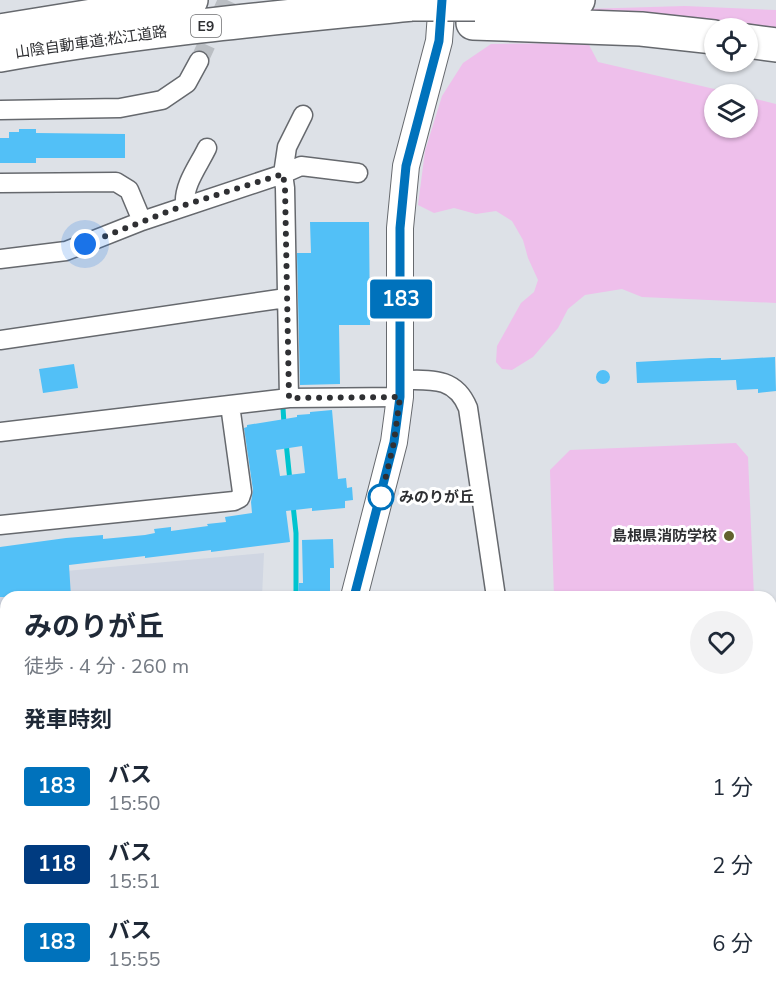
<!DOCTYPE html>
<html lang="ja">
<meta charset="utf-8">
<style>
:root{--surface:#fff;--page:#f2f2f3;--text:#1f2937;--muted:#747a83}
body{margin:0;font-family:"Nunito Sans","Noto Sans JP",sans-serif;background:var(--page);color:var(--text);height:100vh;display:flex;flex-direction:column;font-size:22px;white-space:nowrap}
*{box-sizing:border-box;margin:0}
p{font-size:20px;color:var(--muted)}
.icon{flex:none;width:33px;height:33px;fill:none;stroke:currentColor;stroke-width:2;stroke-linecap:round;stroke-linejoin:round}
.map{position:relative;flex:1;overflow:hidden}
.drawer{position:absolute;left:0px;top:591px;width:777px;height:402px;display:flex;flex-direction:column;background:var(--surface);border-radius:18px 18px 0 0;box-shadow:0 2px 4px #0004}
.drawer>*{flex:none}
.badge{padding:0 12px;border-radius:4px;font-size:21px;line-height:39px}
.buttons{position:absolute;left:704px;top:18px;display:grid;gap:12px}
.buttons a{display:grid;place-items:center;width:54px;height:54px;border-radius:50%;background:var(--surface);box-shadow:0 2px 4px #0004;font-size:30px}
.you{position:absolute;width:30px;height:30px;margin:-15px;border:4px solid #fff;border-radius:50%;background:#1a73e8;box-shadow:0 0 0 9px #1a73e833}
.map>.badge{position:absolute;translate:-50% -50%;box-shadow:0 0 0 3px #fff}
h2{padding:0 24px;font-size:22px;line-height:54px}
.round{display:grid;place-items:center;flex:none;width:63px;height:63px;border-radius:32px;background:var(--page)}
.overview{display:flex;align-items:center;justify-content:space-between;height:102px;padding:0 24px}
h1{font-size:28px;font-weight:700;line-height:45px}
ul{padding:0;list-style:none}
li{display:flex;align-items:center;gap:18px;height:78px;padding:0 24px}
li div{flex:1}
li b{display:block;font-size:22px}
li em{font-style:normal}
li .badge{min-width:66px;font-weight:700;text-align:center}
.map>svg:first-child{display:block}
.built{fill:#d0d6e2}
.green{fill:#eebfeb}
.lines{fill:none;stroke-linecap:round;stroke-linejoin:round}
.stream{stroke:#00c4cf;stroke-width:5}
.building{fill:#52c0f7;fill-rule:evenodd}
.street-tunnel{stroke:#babec3;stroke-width:18;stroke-dasharray:18 9;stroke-linecap:butt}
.lane-casing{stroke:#66696e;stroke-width:12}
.street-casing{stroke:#66696e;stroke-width:21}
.secondary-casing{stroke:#66696e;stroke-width:28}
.highway-casing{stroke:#66696e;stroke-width:36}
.lane{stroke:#fff;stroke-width:9}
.street{stroke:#fff;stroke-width:18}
.secondary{stroke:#fff;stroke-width:26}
.highway{stroke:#fff;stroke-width:33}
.highway-bridge-casing{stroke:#66696e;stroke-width:36;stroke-linecap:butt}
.highway-bridge{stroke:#fff;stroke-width:33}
.line-casing{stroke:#fff;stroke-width:14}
.line{stroke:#0072bc;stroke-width:9}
.walk{stroke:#2f3033;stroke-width:6;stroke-dasharray:0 10.8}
.stop-dot{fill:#fff;stroke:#0072bc;stroke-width:3}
.poi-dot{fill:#62612d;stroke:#fff;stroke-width:2}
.labels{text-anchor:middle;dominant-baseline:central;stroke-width:6;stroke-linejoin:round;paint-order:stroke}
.shield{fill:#fff;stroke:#6d6e70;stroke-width:1.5}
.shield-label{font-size:14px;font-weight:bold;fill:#2f3033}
.street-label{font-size:15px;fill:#2f3033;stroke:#fff}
.stop-label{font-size:15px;font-weight:bold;fill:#2f3033;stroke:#fff;text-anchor:start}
.poi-label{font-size:15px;font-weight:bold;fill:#2f3033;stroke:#fff;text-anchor:end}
</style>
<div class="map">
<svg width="776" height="993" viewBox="0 0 776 993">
<rect width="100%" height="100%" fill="#dde1e7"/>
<path class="built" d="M264,553L262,597H6V783L0,775V577Z"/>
<path class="green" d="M685,6L776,10V37L747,28H714L517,11Z
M588,43L598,62L736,94H714V128H747V97L776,104V303L642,297L622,289L585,295L568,309L558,328L533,357L512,370L502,369L496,362L497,346L521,303L534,292L538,280L528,258L523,240L512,221L496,211L476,214L454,208L434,213L418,205L425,151L442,96L463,63L491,44Z
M736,443L748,457L754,597H554L550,470L570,450Z
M0,861L6,869V987H86L97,992L104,987H125L128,991L127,993H0Z
M414,987H498L493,993H429Z"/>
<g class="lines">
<path class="stream" d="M283,408L284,424
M286,442L290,481
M293,505L296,533V597"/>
</g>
<path class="building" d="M19,129H36V133L125,134V158H36V163H0V138H9V132H19Z
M310,222H369L370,325H339L340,384L300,385L297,253H311Z
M775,357L776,391L758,393V389L737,390L736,380L637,383L636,362L711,358H721V360Z
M74,364L78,388L43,393L39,369Z
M596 377a7 7 0 1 1 14 0a7 7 0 1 1-14 0Z
M332,410L338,479L346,478L347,488L352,487L353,500L345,501V508L312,511V508L286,511L290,542L211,552V550L145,558V556L69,565L71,597H0V547L66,538L103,535V539L145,535L155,533L154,529L171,527V531L208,526L207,524L226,522L225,517L252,513L251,502L253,490L244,428L247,427V425L297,417V415L310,414V412ZM302,446L305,473L280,476L276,450Z
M333,539L334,568H330V597H298L299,583H303L302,540Z"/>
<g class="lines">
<path class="street-tunnel" d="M199,61L227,0"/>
<defs>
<path id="lane" d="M771,798H776"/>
<path id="street" d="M0,110L120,108L162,100L187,83L199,61
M283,174L301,166L358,173
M283,174L287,147L303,115
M0,183L116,182L129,190L142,221L66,251L0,259
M185,205C183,185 199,165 207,148
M142,221L283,174L285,188L289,398
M0,340L286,298
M401,380C430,380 455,376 468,408L496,597
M0,432L289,398L400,397
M0,525L234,501L240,498L242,492L230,405
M771,757H776
M0,798L6,806
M155,987L162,993
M386,993L387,987"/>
<path id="secondary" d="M354,597L394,442L400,397V228L406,166L439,41L442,0
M248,993L250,987"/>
<path id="highway" d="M477,3L578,0
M473,23L641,29L714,37
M0,31L191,0
M747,41L776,45
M0,55C136,30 275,18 412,4"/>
</defs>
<use href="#lane" class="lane-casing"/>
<use href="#street" class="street-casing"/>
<use href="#secondary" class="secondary-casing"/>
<use href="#highway" class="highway-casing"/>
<use href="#lane" class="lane"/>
<use href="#street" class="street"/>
<use href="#secondary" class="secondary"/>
<use href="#highway" class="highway"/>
<defs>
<path id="highway-bridge" d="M412,4H475"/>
</defs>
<use href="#highway-bridge" class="highway-bridge-casing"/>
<use href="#highway-bridge" class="highway-bridge"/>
</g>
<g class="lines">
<defs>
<path id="line" d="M354,597L394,442L400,397V228L406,166L439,41L442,0"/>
</defs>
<use href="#line" class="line-casing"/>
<use href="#line" class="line"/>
<path class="walk" d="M85,244L185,205L283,174L285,188L289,398L400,397L394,442L380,502L381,497"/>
</g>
<circle class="stop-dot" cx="381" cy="497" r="12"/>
<circle class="poi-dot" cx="729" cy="536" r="6"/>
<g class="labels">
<rect class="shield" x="191" y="15" width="30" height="22" rx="4.5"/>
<g class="shield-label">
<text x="206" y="26">E9</text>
</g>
<g class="street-label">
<text transform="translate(91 42) rotate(-8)">山陰自動車道;松江道路</text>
</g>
<g class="stop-label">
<text x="399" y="497">みのりが丘</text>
</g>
<g class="poi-label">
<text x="717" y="536">島根県消防学校</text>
</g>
</g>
</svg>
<div class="buttons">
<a><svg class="icon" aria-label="locate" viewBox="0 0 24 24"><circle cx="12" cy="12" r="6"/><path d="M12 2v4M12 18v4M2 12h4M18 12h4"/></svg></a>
<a><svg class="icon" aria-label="layers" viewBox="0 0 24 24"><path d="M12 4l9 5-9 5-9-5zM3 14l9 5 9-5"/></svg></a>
</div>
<div class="you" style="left:85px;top:244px"></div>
<b class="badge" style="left:401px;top:299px;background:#0072bc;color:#fff">183</b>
<section class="drawer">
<div class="overview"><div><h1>みのりが丘</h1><p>徒歩 · 4 分 · 260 m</p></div><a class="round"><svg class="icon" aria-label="heart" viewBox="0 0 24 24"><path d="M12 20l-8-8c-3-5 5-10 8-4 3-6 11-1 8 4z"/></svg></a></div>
<h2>発車時刻</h2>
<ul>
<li><span class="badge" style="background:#0072bc;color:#fff">183</span><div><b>バス</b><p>15:50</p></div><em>1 分</em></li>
<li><span class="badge" style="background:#003b80;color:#fff">118</span><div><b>バス</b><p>15:51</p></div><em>2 分</em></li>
<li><span class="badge" style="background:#0072bc;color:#fff">183</span><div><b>バス</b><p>15:55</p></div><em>6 分</em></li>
</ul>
</section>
</div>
